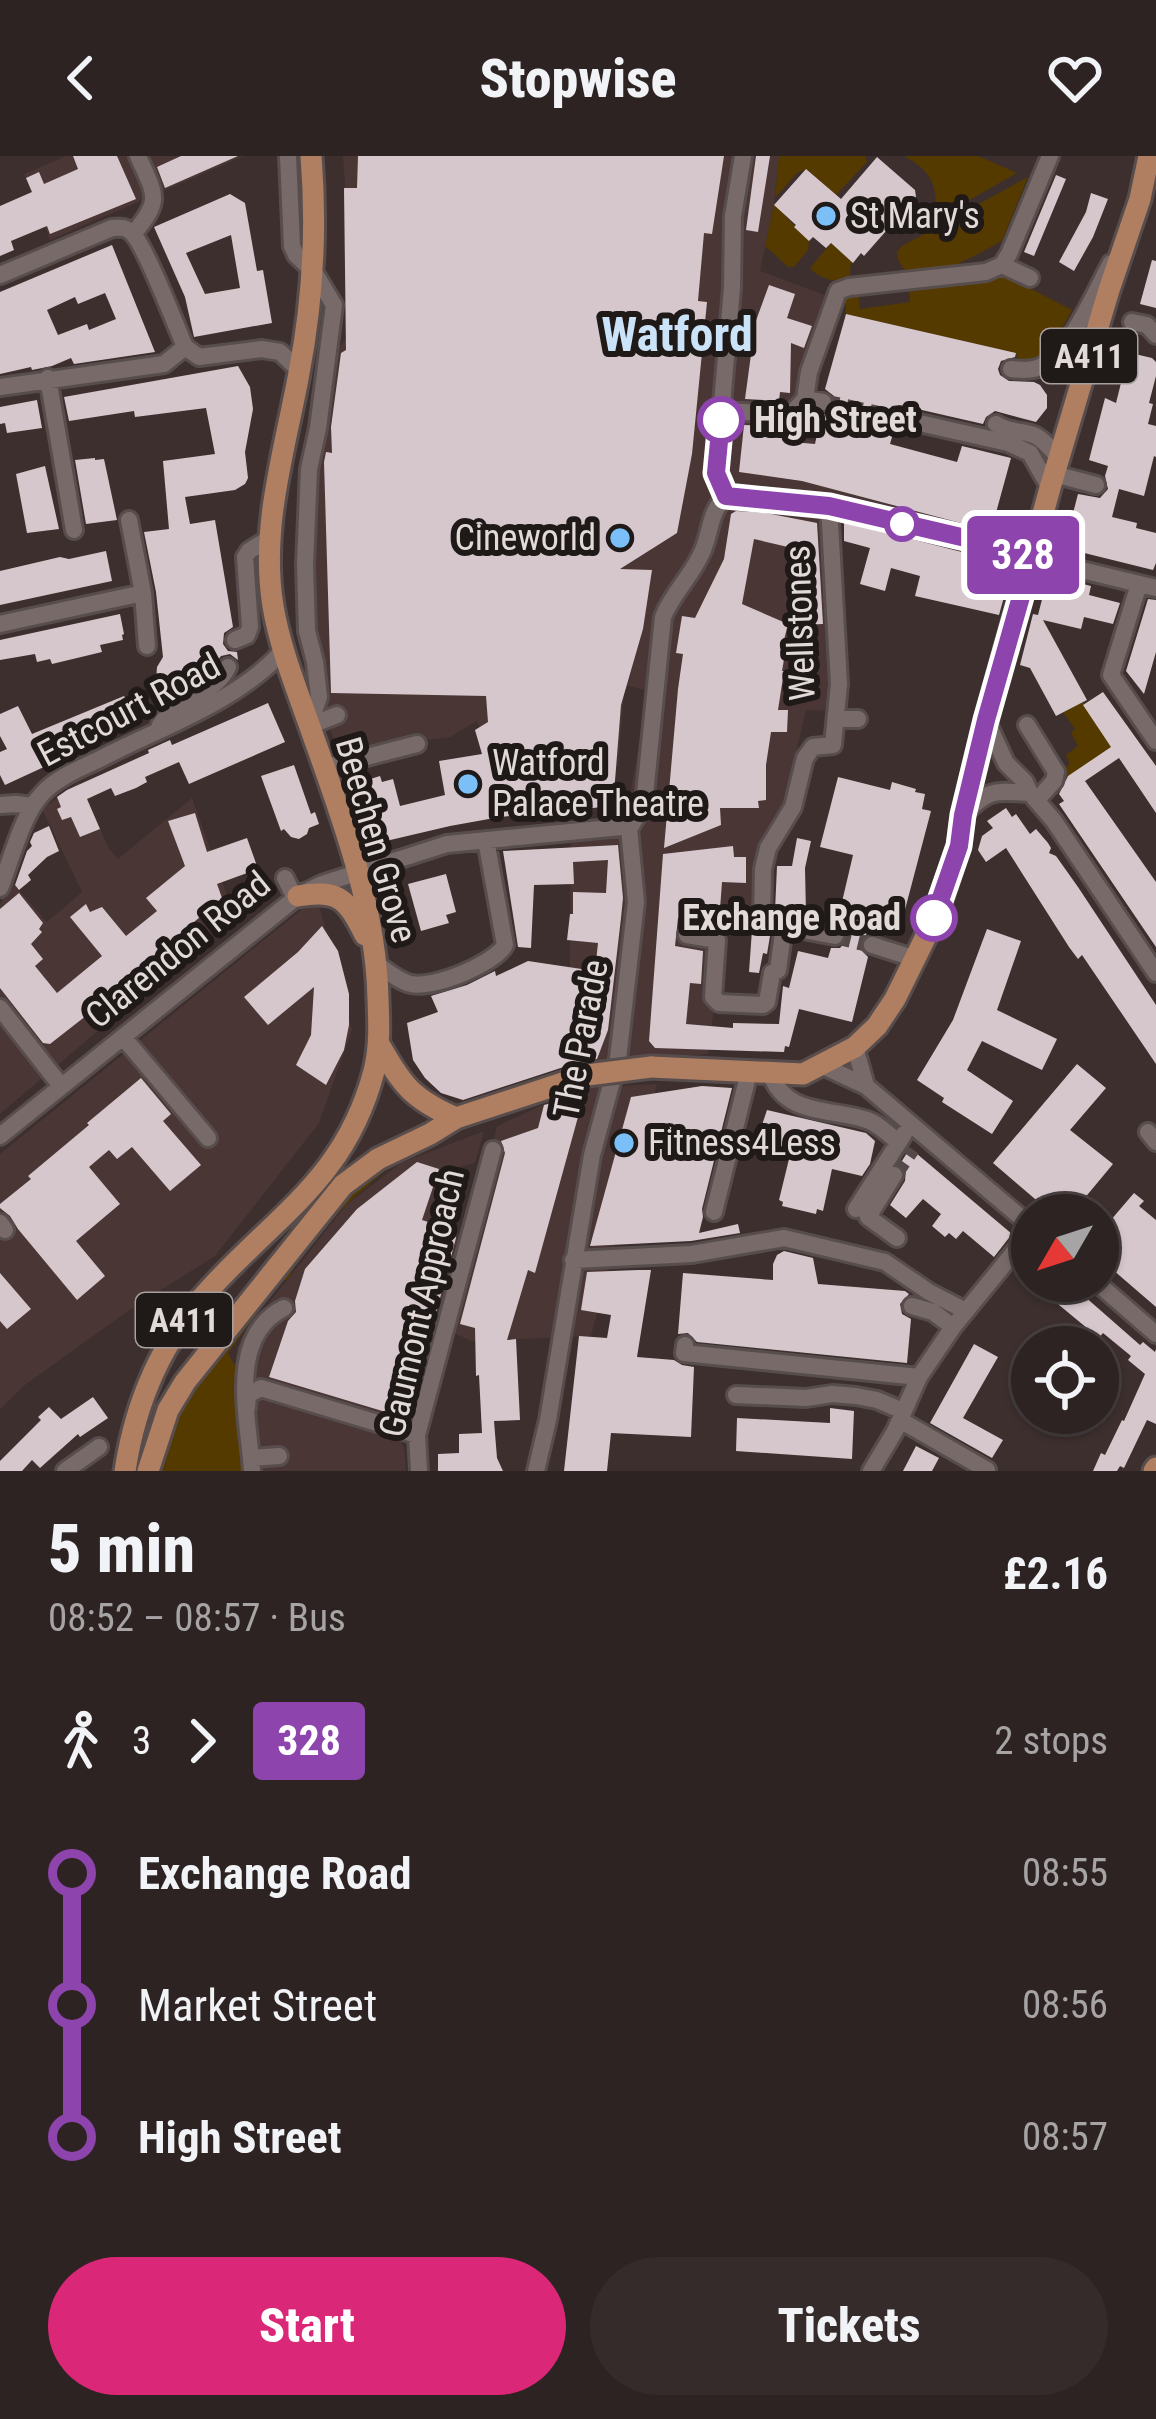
<!DOCTYPE html>
<meta charset="utf-8">
<style>
:root{--surface:#2d2322;--page:#352b2a;--text:#f1f3f6;--muted:#a7a4a5;--line:#484040;--accent:#db2777}
body{margin:0;font-family:"Roboto Condensed",sans-serif;background:var(--page);color:var(--text);height:100vh;display:flex;flex-direction:column;font-size:45px;white-space:nowrap}
*{box-sizing:border-box;margin:0}
p{font-size:39px;color:var(--muted)}
.icon{flex:none;width:66px;height:66px;fill:none;stroke:currentColor;stroke-width:2;stroke-linecap:round;stroke-linejoin:round}
.map{position:relative;height:1315px;overflow:hidden}
.side{display:flex;flex-direction:column;background:var(--surface);flex:1}
.side>*{flex:none}
.badge{padding:0 24px;border-radius:9px;font-size:42px;line-height:78px}
.needle{width:78px;rotate:231deg}
.controls{position:absolute;left:1011px;top:1038px;display:grid;gap:24px}
.controls a{display:grid;place-items:center;width:108px;height:108px;border-radius:50%;background:var(--surface);box-shadow:0 3px 9px #0004,0 0 0 3px var(--line);font-size:60px}
.map>.badge{position:absolute;translate:-50% -50%;box-shadow:0 0 0 6px #fff}
.legs{display:flex;align-items:center;gap:18px;height:132px;padding:0 48px;font-size:39px}
.legs p{margin-inline-start:auto}
.summary{display:flex;align-items:center;justify-content:space-between;height:204px;padding:0 48px}
h1{font-size:66px;font-weight:800;line-height:90px}
.primary-button{display:flex;gap:24px;margin-top:auto;padding:24px 48px}
.primary-button a{flex:1;height:138px;border-radius:72px;background:var(--accent);color:#fff;font-size:48px;font-weight:800;line-height:138px;text-align:center}
.primary-button a+a{background:var(--page);color:var(--text)}
ul{padding:0 48px;list-style:none}
li{display:flex;align-items:center;gap:42px;height:132px;font-size:45px}
li i{display:grid;place-items:center;width:18px;height:100%;margin:0 15px;background:currentColor}
li i::after{content:'';width:30px;height:30px;margin:-15px;border:9px solid;border-radius:50%;background:var(--surface)}
li p{margin-inline-start:auto}
li:first-child i{background:linear-gradient(#0000 50%,currentColor 0)}
li:last-child i{background:linear-gradient(currentColor 50%,#0000 0)}
header{display:flex;justify-content:space-between;align-items:center;height:156px;padding:0 48px;background:var(--surface);font-size:54px;font-weight:800}
.map>svg:first-child{display:block}
.built{fill:#4a3635}
.green{fill:#553a00}
.building{fill:#d6c7cc;fill-rule:evenodd}
.lines{fill:none;stroke-linecap:round;stroke-linejoin:round}
.minor-tunnel{stroke:#554848;stroke-width:16;stroke-dasharray:16 8;stroke-linecap:butt}
.minor-casing{stroke:#584d4d;stroke-width:22}
.major-casing{stroke:#584d4d;stroke-width:27}
.minor{stroke:#786a68;stroke-width:16}
.major{stroke:#b07e61;stroke-width:21}
.major-bridge-casing{stroke:#584d4d;stroke-width:27;stroke-linecap:butt}
.major-bridge{stroke:#b07e61;stroke-width:21}
.line-1-casing{stroke:#fff;stroke-width:27}
.line-1{stroke:#8e44ad;stroke-width:18}
.poi-dot{fill:#7abff8;stroke:#1f1918;stroke-width:4.5}
.stop-1-dot{fill:#fff;stroke:#8e44ad;stroke-width:6}
.labels{text-anchor:middle;dominant-baseline:central;stroke-width:12;stroke-linejoin:round;paint-order:stroke}
.shield{fill:#1f1918;stroke:#a89f9f;stroke-width:3}
.shield-label{font-size:33px;font-weight:bold;fill:#e2d9d9}
.poi-label{font-size:36px;fill:#e2d9d9;stroke:#1f1918;text-anchor:start}
.stop-label{font-size:36px;font-weight:bold;fill:#e2d9d9;stroke:#1f1918;text-anchor:start}
.street-label{font-size:36px;fill:#e2d9d9;stroke:#1f1918}
.district-label{font-size:48px;font-weight:bold;fill:#cbe3f9;stroke:#1f1918}
</style>
<header><svg class="icon" aria-label="back" viewBox="0 0 24 24"><path d="M15 5l-7 7 7 7"/></svg>Stopwise<svg class="icon" aria-label="heart" viewBox="0 0 24 24"><path d="M12 20l-8-8c-3-5 5-10 8-4 3-6 11-1 8 4z"/></svg></header>
<div class="map">
<svg width="1156" height="1315" viewBox="0 0 1156 1315">
<rect width="100%" height="100%" fill="#3c2f2e"/>
<path class="built" d="M66,0H244L50,84L24,18Z
M343,0H779L774,48L760,115L825,139L796,242L798,281L949,316L934,383L836,358L841,555L806,554L785,645L763,691L755,764L724,776L708,898L569,907L571,681L624,675L648,534L627,530L643,473L651,417L625,523L618,610L590,606L502,623L477,565L450,581L337,596L318,531L312,335L327,205L355,173Z
M79,626L109,693L118,703L192,642L234,759L0,958V749L10,724L47,766L82,736L42,653Z
M317,741L352,874L319,967L215,1100L131,1153L25,1229L0,1253V998Z
M657,928L591,1180L471,1185L450,1175L497,970L580,932Z
M484,975L475,1007L455,1012L440,1064L457,1073L461,1087L401,1287L404,1291L406,1315H247L235,1210L237,1192L243,1180L346,1049L401,1007Z"/>
<path class="green" d="M779,0H865L867,6L836,39L806,13L797,17L775,42Z
M904,0H978L1017,17L936,63C937,31 934,16 904,0Z
M1028,21L1002,85C981,96 901,146 897,96L902,90Z
M774,48L809,85L808,94L794,111H788L765,90Z
M831,87L853,107H851L849,125C834,126 820,123 810,112Z
M998,116L1072,154L1050,194L1031,209L1020,206L1016,197L846,158V142L858,138L860,153L910,146L909,133L917,127Z
M1083,546L1125,597L1113,606L1105,595L1054,630L1061,615L1070,608L1066,599L1078,590L1071,577L1075,573L1063,556Z
M398,1004C362,1033 329,1062 301,1099C295,1107 293,1116 287,1124H281L228,1197L235,1210L247,1315H160L169,1270L187,1238L355,1029L385,1009Z"/>
<path class="building" d="M73,0H117L136,43L50,78L47,70L11,85L14,94L0,100V50L32,36L26,22L39,16L44,28L78,13Z
M181,0H238L165,32L157,11Z
M358,0H724L712,78L704,77L698,145L707,146L692,298L677,377L620,413L652,414L643,473L621,549L613,650L500,661L450,670L386,685L384,677L379,678L364,625L380,620L382,626L393,623L400,650L445,639L439,605L482,598L475,574L488,566L486,540L331,537L324,306L326,296L332,297L331,271L341,197L346,194L344,32H357Z
M756,0H770L758,76L746,74Z
M877,1L915,34L916,41L864,100L861,97L853,107L831,87L826,92L813,81L809,85L794,71L796,69L774,49L806,13L841,43Z
M1056,19L1066,23L1034,100L1024,96Z
M1091,37L1108,43L1093,81L1074,115L1059,106L1086,56Z
M230,38L245,47L257,115L263,114L272,167L194,181L185,141L154,71ZM231,79L240,132L205,138L186,97Z
M112,89L155,196L74,208L71,202L52,210L32,214L31,211L0,218V136ZM105,137L116,163L89,174L87,168L58,179L47,154L75,141L78,148Z
M1152,104L1156,105V152L1140,148Z
M769,129L795,138L787,162L812,170L804,192L791,187L790,237L780,236L779,245L745,243L752,191L747,189Z
M846,158L1016,197L1015,201L1001,205L998,213L1000,219L1009,225L1034,226L1040,229L1047,239V252L1036,266L995,255L986,261L983,268L900,249L892,250L885,258V267L894,274L890,288L957,306L962,290L1011,302L991,375L802,325L739,316L744,269L793,271L792,286L815,288L821,259L829,257L835,249L834,240L825,233Z
M1135,198L1152,202L1156,206V220L1149,247L1153,248L1148,268L1156,270V301L1154,300L1144,340L1119,333L1112,361L1137,367L1136,372L1156,377V407L1153,414L1064,392L1078,338L1100,342L1108,333L1105,320L1108,310L1089,304L1105,242L1116,247L1127,203Z
M238,210L250,231L253,253L245,296L248,322L245,328L235,334L185,341L190,368L215,364L233,471L224,477L223,488L228,495L237,496L238,504L230,498L221,500L210,515L200,517V523L170,542L163,538L156,525L157,511L163,501L156,436L144,376L169,373L163,305L215,298L206,252L135,261L134,255L69,265L64,241Z
M37,244L42,272L7,277L5,267L0,268V251Z
M95,302V304L104,303L117,364L86,368L75,304Z
M45,310L59,373L27,377L16,318Z
M736,355L766,357L817,367L823,468L796,469L788,391L754,383L742,448L788,468L782,492H786L782,515H784L778,554H788L787,576H771L766,609V644L758,645L759,652H720L721,669L664,692L678,533L683,498L676,497L682,460L695,462L724,403L731,358Z
M844,366L1013,409L999,459L915,440L920,420L891,412L885,435L860,428L870,392L844,385Z
M106,395L112,425L0,449V415L60,401L69,403Z
M1071,425L1091,430L1089,439L1120,447L1113,468L1084,461L1081,473L1043,464L1087,544L1056,560L1030,512L1020,509L1033,458L1038,459L1046,428L1069,434Z
M1148,443L1156,444V496L1144,538L1126,515Z
M120,458L124,478L122,479L123,484L100,489L102,496L52,508L50,503L37,506L35,498L0,504V484Z
M1103,536L1156,610V657L1119,602L1085,625L1156,726V791L1059,648L1064,645L1059,638L1068,620L1111,591L1083,549Z
M124,540L139,567L5,629L0,619V596L7,593L0,580V558L18,550L32,578Z
M268,547L285,586L189,628L179,606L145,621L147,626L136,632L115,640L111,632L87,643L100,673L80,681L71,661L62,664L57,653L61,651L57,641L67,634L149,597L148,594L170,584L172,589Z
M294,609L311,658L315,656L319,668L309,672L307,678L299,683L291,681L284,673L281,675L261,620Z
M838,621L890,634L892,626L916,633L915,636L925,638L922,653L931,655L902,765L879,760L875,777H868L860,784V793L868,801L852,866L799,853L789,891L785,890L784,896L655,892L649,885L663,698L733,690L734,701H746V727L722,726L720,753L696,751L694,763L678,762L675,790L703,795L701,828L690,827L686,868L733,872V867L779,868L783,830L789,832L798,795L828,802L831,792H840L847,784V775L837,767L853,699L820,691Z
M1006,652L1012,661L1016,658L1030,678L1036,673L1048,687L1051,692L1049,697L1056,700L1078,731L1156,849V908L1082,799L1078,803L1069,791L1006,692L986,706L978,694L982,680L993,672L987,665Z
M195,657L207,696L247,682L258,713L217,728L222,742L165,791L169,795L50,888L43,887L0,832V753L19,737L43,767L39,773L42,776L31,788L43,803L35,810L57,837L102,800L70,761L86,748L90,756L102,751L126,780L157,755L146,742L185,710L168,665Z
M49,670L59,695L47,701L28,719L31,724L19,734L15,729L27,695L32,690L30,686L34,677Z
M797,682L811,685L805,712L806,759L775,755L777,710H792Z
M618,689L623,742L621,762L608,874L597,903L582,905L463,944L441,937L425,922L413,904L407,867L438,856L431,840L467,829L495,815L496,820L528,805L595,815L598,787L567,784L570,758H573V736L606,737L608,704L573,706L574,728L534,729L531,792L518,791L503,695Z
M446,718L456,756L446,759L449,767L421,775L408,728Z
M322,770L338,795L349,838V869L344,894L326,929L296,909L311,879L314,831L268,869L244,841L298,796Z
M987,773L1021,785L997,854L1057,883L1042,914L982,885L967,914L1013,945L992,978L942,946L944,942L917,924L953,864Z
M752,774L770,780L767,798L763,797L759,817L749,816Z
M1077,908L1106,932L1070,974L1113,1008L1083,1044L1102,1059H1046L1038,1053L1042,1049L993,1007Z
M141,922L171,958L163,965L201,1009L170,1035L132,991L117,1003L109,994L89,1011L120,1048L76,1085L105,1120L77,1144L18,1073L10,1060L0,1052V1048L31,1023L28,1020L89,969L87,967Z
M702,930L732,932L702,1053L703,1061L699,1077L738,1068L740,1077L691,1085L590,1090L631,941Z
M579,940L578,961L535,1117L528,1114L507,1184L516,1183L520,1264L494,1265L497,1302L503,1315H438V1298L459,1297V1278L482,1277L479,1219L476,1220L475,1172L460,1168L505,997L501,985L538,972L544,949Z
M767,954L866,977L875,985L870,1008L862,1020L832,1013L823,1055L817,1053L816,1058L782,1050L783,1046L779,1044L789,1003L757,996L759,988L756,987Z
M910,992L1012,1078L994,1101L963,1075L956,1083L949,1077L945,1081L932,1070L941,1058L923,1043L906,1062L890,1049L905,1025L906,1014L900,1008Z
M417,1006L439,1013L422,1064L453,1074L456,1082L435,1161L432,1160L399,1260L269,1221L288,1165L296,1156L295,1145L305,1113L357,1053Z
M1134,1037L1144,1045L1139,1050L1156,1064V1151L1098,1101V1079Z
M784,1095L813,1102L818,1128L905,1135L909,1138L900,1148L902,1158L911,1163L907,1207L697,1186L688,1177L678,1178L683,1117L773,1124V1108L777,1099Z
M638,1114H651L637,1201L674,1204L682,1209L694,1211L691,1281L611,1277L607,1315H564L579,1180L607,1182L611,1159L581,1154L587,1116Z
M0,1117L31,1153L7,1173L0,1165Z
M1030,1125H1067L1140,1189L1143,1186L1155,1196L1156,1193V1268L1147,1264L1124,1312L1120,1310L1117,1315H1093L1101,1297L1105,1299L1122,1264L1124,1265L1145,1218L1128,1204L1131,1200L1103,1177L1099,1182Z
M974,1188L998,1201L963,1262L1003,1284L992,1302L930,1267Z
M93,1241L108,1262L80,1281L78,1278L40,1312L32,1304L22,1315H0V1305L41,1264L38,1261L49,1251L61,1263Z
M830,1252L854,1255L852,1303L736,1295L737,1262L830,1267Z
M916,1290L939,1302L932,1315H903Z"/>
<g class="lines">
<path class="minor-tunnel" d="M823,246L897,262
M835,780L872,789
M894,1019L912,993"/>
<defs>
<path id="minor" d="M288,0L292,90L296,99L314,116L334,149L318,272L309,313L305,409L307,475L315,506L319,541L309,570
M133,78C163,43 155,39 138,0
M1002,109L1030,122
M0,119L112,72C120,72 124,70 131,76C144,86 176,170 185,191
M1132,166L1147,169L1156,179
M185,191L199,201L262,193L280,196L300,215
M1011,213C1021,214 1031,215 1040,211C1069,199 1096,134 1111,107
M48,222L74,374
M0,231L164,208L185,191
M805,243L809,216L838,135L849,131L986,116L1002,109L1009,98L1050,0
M805,243L823,246
M712,254L790,259L805,243
M897,262L1008,287L1030,297L1050,332
M996,268C1009,277 1023,274 1036,280C1045,285 1052,294 1059,302
M1054,318L1096,329
M726,341L829,349L974,384L1032,402L1156,432
M726,341L716,317L732,132L733,60L743,0
M829,349L839,528L833,589L813,591L805,602L793,651L768,692L763,713L762,766L835,780
M129,364L143,437L147,490
M1139,428L1111,519L1156,585
M0,468L143,437
M235,484L247,479L250,471L245,401L249,395L268,383
M836,563H858
M986,564L1006,607L1025,626L1030,637L1054,665L1156,817
M160,569C177,543 216,538 228,511
M1027,569L1056,616L1054,625L1037,644
M309,570L337,559
M324,612L417,588
M0,649L16,648L32,650
M963,659C990,632 994,635 1030,637
M285,722L295,742
M0,732C11,705 22,659 42,638C56,622 79,613 98,604C161,571 234,548 283,495
M687,779L717,784L713,841L719,847L763,849L767,846L772,817L778,814L784,770
M872,789L916,803
M378,809C387,815 400,826 411,828C434,833 494,808 505,789L486,684
M0,852L61,930
M123,881L208,982
M855,891L866,930
M821,909L866,930L1032,1071
M770,916C784,960 829,952 867,964C879,968 888,978 898,986
M1148,976L1156,986
M0,980L298,740L322,728L447,688L631,670L644,648L663,461C673,436 693,419 703,394C711,375 710,354 726,341
M894,1019L868,1061L897,1082
M856,1053L904,978
M714,1056L749,916
M0,1067L5,1074
M573,1104L692,1098L784,1082L885,1106L929,1136L964,1154
M1095,1125L1156,1178
M912,1150L933,1156L953,1171
M685,1189L684,1197L919,1221
M736,1239L806,1242L832,1238L856,1240L877,1244L903,1255
M247,1252L248,1239L261,1232L417,1279
M900,1264L987,1314
M251,1302L279,1300
M65,1315L99,1291
M252,1315C249,1264 226,1181 284,1152
M419,1315L417,1279L493,994
M536,1315L548,1264L592,999L618,903L636,746L629,672
M871,1315L895,1275L919,1221L953,1171L1032,1074"/>
<path id="major" d="M298,740C339,733 347,743 365,779
M379,888C402,929 412,943 456,962
M651,911L803,918L855,891L877,870L895,843L935,762L959,690L963,659L986,564L1050,332L1109,134L1140,43L1149,0
M125,1315C135,1249 161,1186 207,1136C275,1060 346,1023 374,915C380,891 379,868 378,843C376,749 341,659 310,571C296,531 280,492 273,450C260,371 285,294 299,217C313,144 317,74 311,0
M148,1315L168,1254L185,1226L343,1029L378,1003L430,978L456,962L587,919
M1154,1315L1156,1312"/>
</defs>
<use href="#minor" class="minor-casing"/>
<use href="#major" class="major-casing"/>
<use href="#minor" class="minor"/>
<use href="#major" class="major"/>
<defs>
<path id="major-bridge" d="M587,919L651,911"/>
</defs>
<use href="#major-bridge" class="major-bridge-casing"/>
<use href="#major-bridge" class="major-bridge"/>
</g>
<g class="lines">
<defs>
<path id="line-1" d="M721,264L716,317L726,340L829,350L974,384L1032,402L986,564L963,659L959,690L934,762"/>
</defs>
<use href="#line-1" class="line-1-casing"/>
<use href="#line-1" class="line-1"/>
</g>
<g class="poi-dot">
<circle cx="826" cy="60" r="12"/>
<circle cx="620" cy="382" r="12"/>
<circle cx="468" cy="628" r="12"/>
<circle cx="624" cy="987" r="12"/>
</g>
<g class="stop-1-dot">
<circle cx="721" cy="264" r="21"/>
<circle cx="902" cy="368" r="15"/>
<circle cx="934" cy="762" r="21"/>
</g>
<g class="labels">
<g class="shield">
<rect x="1041" y="173" width="96" height="54" rx="9"/>
<rect x="136" y="1137" width="96" height="54" rx="9"/>
</g>
<g class="shield-label">
<text x="1089" y="200">A411</text>
<text x="184" y="1164">A411</text>
</g>
<g class="poi-label">
<text x="850" y="60">St Mary's</text>
<text x="596" y="382" text-anchor="end">Cineworld</text>
<text x="492" y="607">Watford<tspan x="492" dy="41">Palace Theatre</tspan></text>
<text x="648" y="987">Fitness4Less</text>
</g>
<g class="stop-label">
<text x="754" y="264">High Street</text>
<text x="901" y="762" text-anchor="end">Exchange Road</text>
</g>
<g class="street-label">
<text transform="translate(800 467) rotate(-92)">Wellstones</text>
<text transform="translate(129 554) rotate(-28)">Estcourt Road</text>
<text transform="translate(376 684) rotate(74)">Beechen Grove</text>
<text transform="translate(178 794) rotate(-39)">Clarendon Road</text>
<text transform="translate(581 883) rotate(-79)">The Parade</text>
<text transform="translate(422 1147) rotate(-77)">Gaumont Approach</text>
</g>
<g class="district-label">
<text x="677" y="178">Watford</text>
</g>
</g>
</svg>
<div class="controls">
<a><svg class="needle" viewBox="-14 -14 28 28"><path d="M0-13l5 13h-10z" fill="#e53935"/><path d="M0 13l5-13h-10z" fill="#a7a4a5"/></svg></a>
<a><svg class="icon" aria-label="locate" viewBox="0 0 24 24"><circle cx="12" cy="12" r="6"/><path d="M12 2v4M12 18v4M2 12h4M18 12h4"/></svg></a>
</div>
<b class="badge" style="left:1023px;top:399px;background:#8e44ad;color:#fff">328</b>
</div>
<section class="side">
<div class="summary"><div><h1>5 min</h1><p>08:52 – 08:57 · Bus</p></div><b>£2.16</b></div>
<div class="legs"><svg class="icon" aria-label="walk" viewBox="0 0 24 24"><circle cx="13" cy="4" r="2"/><path d="M13 8l-2 6 4 7M11 14l-3 7M7 12l3-4h3l4 4"/></svg>3<svg class="icon" aria-label="forward" viewBox="0 0 24 24"><path d="M9 5l7 7-7 7"/></svg><b class="badge" style="background:#8e44ad;color:#fff">328</b><p>2 stops</p></div>
<ul>
<li><i style="color:#8e44ad"></i><b>Exchange Road</b><p>08:55</p></li>
<li><i style="color:#8e44ad"></i><span>Market Street</span><p>08:56</p></li>
<li><i style="color:#8e44ad"></i><b>High Street</b><p>08:57</p></li>
</ul>
<div class="primary-button"><a>Start</a><a>Tickets</a></div>
</section>
